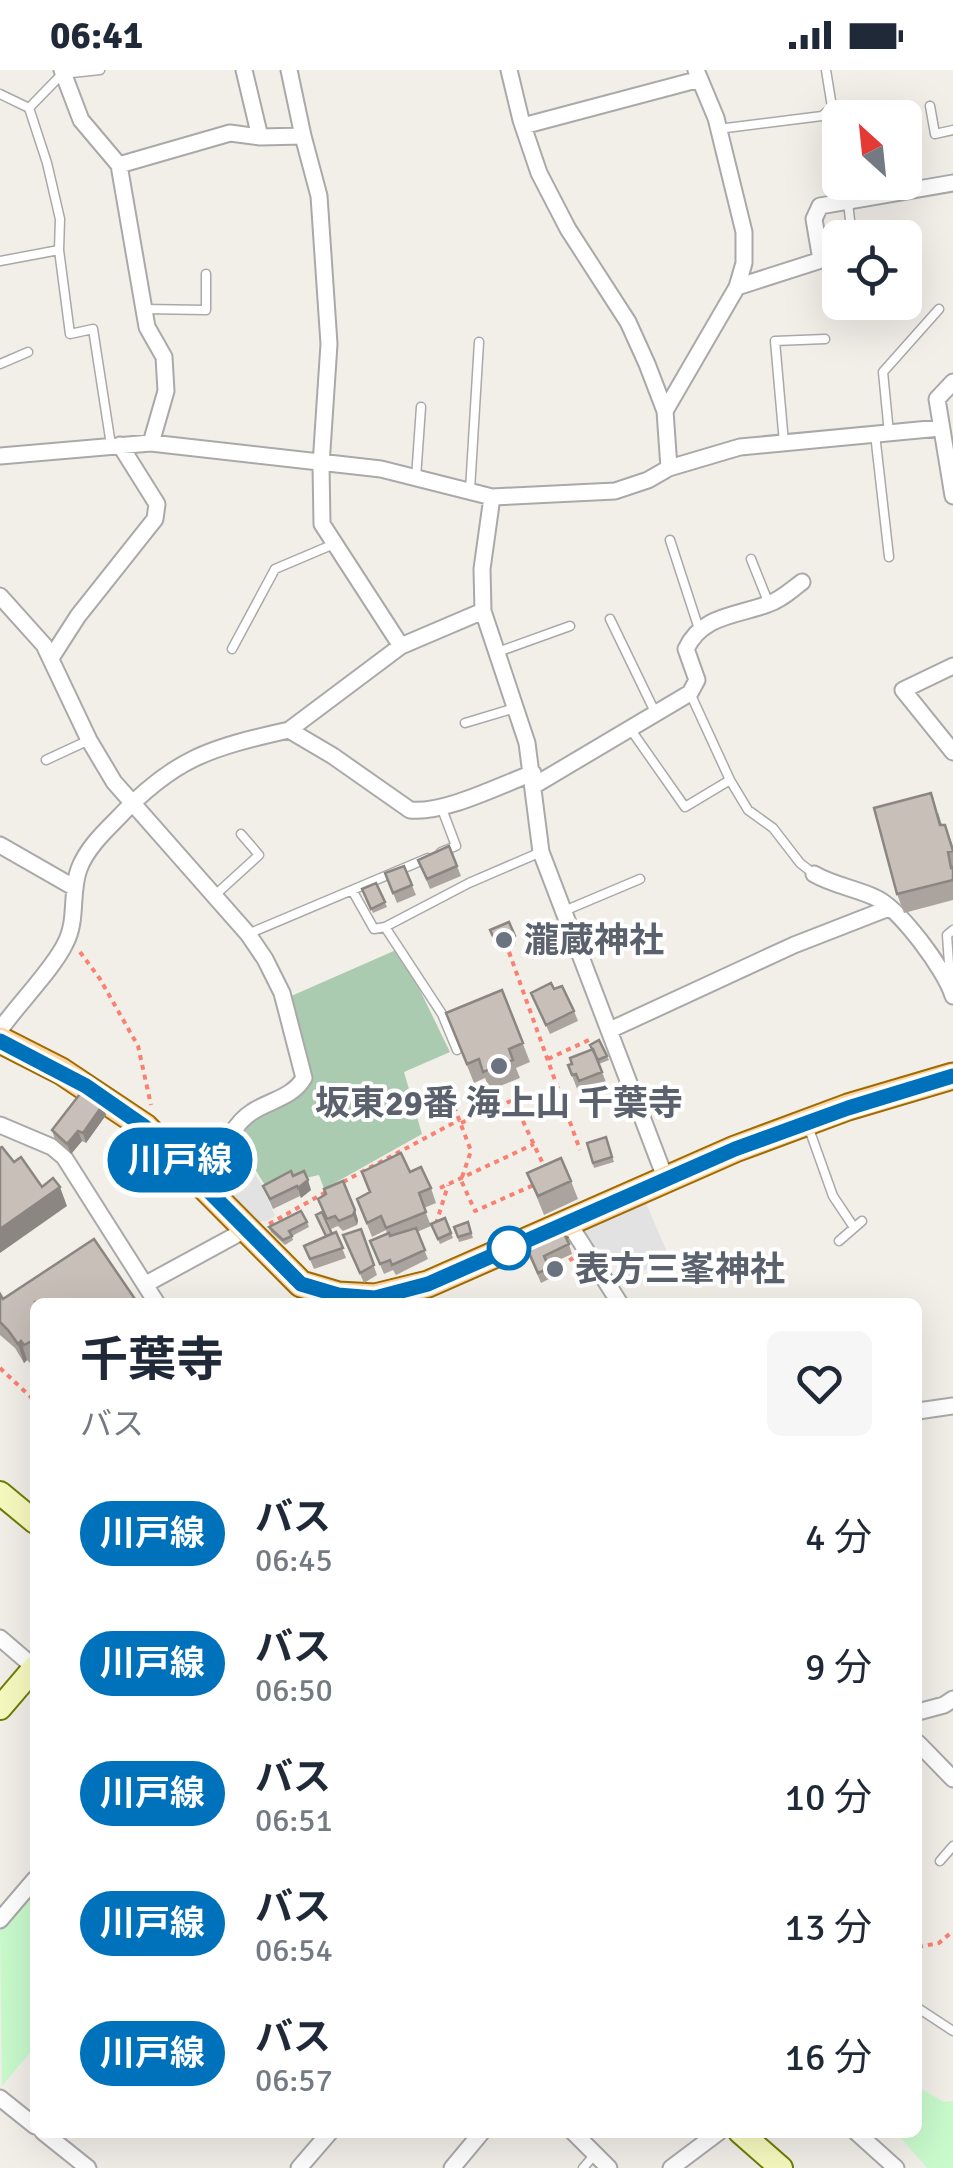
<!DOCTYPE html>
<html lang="ja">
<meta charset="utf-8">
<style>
:root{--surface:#fff;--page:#f6f6f7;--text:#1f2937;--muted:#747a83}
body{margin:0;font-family:Signika,"Noto Sans JP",sans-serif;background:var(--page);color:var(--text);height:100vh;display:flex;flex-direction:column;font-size:38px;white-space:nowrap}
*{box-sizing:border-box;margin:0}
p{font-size:32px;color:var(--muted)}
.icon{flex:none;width:55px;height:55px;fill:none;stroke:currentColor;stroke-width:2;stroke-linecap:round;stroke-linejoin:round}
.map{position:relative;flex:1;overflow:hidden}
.side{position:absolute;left:30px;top:1228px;width:892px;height:840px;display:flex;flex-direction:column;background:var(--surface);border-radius:15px;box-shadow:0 10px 40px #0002}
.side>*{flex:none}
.badge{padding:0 20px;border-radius:32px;font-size:35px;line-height:65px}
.needle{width:65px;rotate:333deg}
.tools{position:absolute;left:822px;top:30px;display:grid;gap:20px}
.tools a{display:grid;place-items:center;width:100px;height:100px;border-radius:15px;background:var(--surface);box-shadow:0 10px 40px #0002;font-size:50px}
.map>.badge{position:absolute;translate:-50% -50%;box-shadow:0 0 0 5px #fff}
.round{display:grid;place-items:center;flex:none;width:105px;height:105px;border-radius:15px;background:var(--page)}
.head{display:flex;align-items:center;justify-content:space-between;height:170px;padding:0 50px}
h1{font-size:48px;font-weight:700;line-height:75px}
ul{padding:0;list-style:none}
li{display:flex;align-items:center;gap:30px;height:130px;padding:0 50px}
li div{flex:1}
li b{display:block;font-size:38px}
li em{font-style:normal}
li .badge{min-width:110px;font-weight:700;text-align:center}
.status{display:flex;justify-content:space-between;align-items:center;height:70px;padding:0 50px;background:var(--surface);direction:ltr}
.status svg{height:28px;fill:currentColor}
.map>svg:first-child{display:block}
.cemetery{fill:#aacbaf}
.park{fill:#c8facc}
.parking{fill:#e2e2e2}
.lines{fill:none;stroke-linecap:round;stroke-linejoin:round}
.lane-casing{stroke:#a9a9a9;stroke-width:11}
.street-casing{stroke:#a9a9a9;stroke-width:19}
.secondary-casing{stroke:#707d05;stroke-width:26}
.primary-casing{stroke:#a06b00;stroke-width:29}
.path{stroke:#fa8072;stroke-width:4;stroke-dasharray:5 5;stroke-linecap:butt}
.lane{stroke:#fff;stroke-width:8}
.street{stroke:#fff;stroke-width:15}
.secondary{stroke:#f7fabf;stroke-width:22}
.primary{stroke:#fcd6a4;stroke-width:25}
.wall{fill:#aba49e}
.shaded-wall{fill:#8b8681}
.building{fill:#c7bfb8;stroke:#8b8681;stroke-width:2.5}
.line-casing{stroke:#fff;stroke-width:22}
.line{stroke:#0072bc;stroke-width:15}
.worship-dot{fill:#6b7280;stroke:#fff;stroke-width:4}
.stop-dot{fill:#fff;stroke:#0072bc;stroke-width:5}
.labels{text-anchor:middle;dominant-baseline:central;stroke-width:8;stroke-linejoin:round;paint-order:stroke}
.worship-label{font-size:35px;font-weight:bold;fill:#5b616d;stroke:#fff;text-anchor:start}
</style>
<div class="status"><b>06:41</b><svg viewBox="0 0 49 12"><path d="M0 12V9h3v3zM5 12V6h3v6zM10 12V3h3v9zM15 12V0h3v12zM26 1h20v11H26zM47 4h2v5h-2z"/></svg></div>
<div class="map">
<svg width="953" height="2098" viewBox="0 0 953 2098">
<rect width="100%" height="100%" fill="#f2efe9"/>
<path class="cemetery" d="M396,880L417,914L450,982L404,1002L422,1064L324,1119L319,1105L266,1117L236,1068L251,1049L303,1023L307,1016L289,927Z"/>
<path class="park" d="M35,1819V1977L2,2016L0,1860Z
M918,2017L944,2032L953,2031V2098H927L901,2068L902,2063L918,2062Z"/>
<path class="parking" d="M233,1071L262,1115L275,1146L266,1151L257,1152L216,1107Z
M646,1133L670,1189L629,1207L614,1187L606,1191L596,1183L585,1162L587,1158Z"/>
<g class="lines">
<defs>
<path id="lane" d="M0,24L29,38L62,4L100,0
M930,36L935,64L953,60
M29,38L47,93L60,149L59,180L70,264L93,259L111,375
M718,59L822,46L832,37L826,0
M848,132L852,168
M0,191L59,180
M143,239L206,240V204
M0,294L28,282
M889,363L883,302L939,239
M875,364L889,487
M784,373L775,271L825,269
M416,408L421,337
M470,420L479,272
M670,470L699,559
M751,489L769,534
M610,549L655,642
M232,579L275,499L334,474
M495,583L570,556
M690,623L730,710L748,740L773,758L800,793L814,804
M465,653L515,638
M631,660L685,737L730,710
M46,690L89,670
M441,782L456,776L442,739
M352,820L374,859L385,857L469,813L541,782
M214,826L259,785L241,764
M564,841L640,809
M385,857L442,944L457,980
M248,864L428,788
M950,908L947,865L953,860
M808,1056L833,1126L853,1156
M839,1171L862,1151
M940,1791L953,1776
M918,1938L953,1961
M583,2098L596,2083"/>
<path id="street" d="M62,0L81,50L119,95L147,257L164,287L166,321L151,373
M244,0L260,67
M509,0L521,50L539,103L568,159L628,252L647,294L665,341L669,398
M523,56L700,9
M303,66L319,126L329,274L321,395L322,454L401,576
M119,95L230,63L260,67L303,66L289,0
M737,217L821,190L814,149L820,136L953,113
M953,312L937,329L953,426
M665,341L737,217L744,193V162L716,48L696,0
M0,386L151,373L381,399L492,427L615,421L648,410L669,398L740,377L940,358
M492,427L482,499L483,541L527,673L541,782L666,1110
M0,526L44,575L89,670L114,712L248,864L265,889L282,923L304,1008C292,1028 270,1030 252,1042C229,1056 218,1092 206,1116
M51,588L78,546L155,449L157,434L120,375
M953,596L903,620L953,682
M289,660L401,576L483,541
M535,715L690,623L697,610L686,579C702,545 736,546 768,534C781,530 791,520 802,512
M0,775L75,818
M814,804C833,815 854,818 874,827C899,837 946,901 953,926
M0,960C18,934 53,899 65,874C78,850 70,823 79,799C86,780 102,764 116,750C174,688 209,678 289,660L333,686L410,740C444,744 500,715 533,703
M610,960L794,875L889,838
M0,1055L52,1077L64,1087L156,1232
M568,1152L619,1232
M146,1214L247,1159
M918,1341L953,1336
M0,1568L35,1598
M918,1642L944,1635L953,1629
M918,1673L953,1709
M0,1850L35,1809
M0,2028L35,2056
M43,2062L88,2098
M573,2062L609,2098
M856,2062L896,2098
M299,2098L330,2062
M452,2098L482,2062
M671,2098L719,2062"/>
<path id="secondary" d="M0,1423L35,1452
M0,1638L35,1597
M740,2062L781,2098"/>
<path id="primary" d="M0,970L61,1001L145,1057L301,1214L338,1225L375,1227L428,1214L735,1079L848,1037L953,1006"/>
</defs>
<use href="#lane" class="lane-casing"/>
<use href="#street" class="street-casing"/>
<use href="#secondary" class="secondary-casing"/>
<use href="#primary" class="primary-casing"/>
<path class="path" d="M80,882L100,909L138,976L151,1035
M509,882L580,1080
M548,989L593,968
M447,1018L471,1081L461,1110L475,1141L536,1114
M521,1047L562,1028
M461,1053L513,1030L544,1096
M343,1112L459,1050
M440,1118L534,1074
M269,1154L326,1122
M436,1154L448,1115
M561,1196L573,1188
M0,1298L35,1331
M918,1877L939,1873L953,1861"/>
<use href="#lane" class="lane"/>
<use href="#street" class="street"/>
<use href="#secondary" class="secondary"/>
<use href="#primary" class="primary"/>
</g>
<path class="wall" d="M938,742L942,755H945L953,776V830L904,843L897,824Z
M449,776L461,806L430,819L418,790Z
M404,796L416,825L397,833L385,803Z
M376,813L387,837L373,843L362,819Z
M490,860L516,871L515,876L505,880L503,876L498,878Z
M554,919L574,941L578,951L550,964L531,923Z
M502,920L530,992L516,998L520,1008L490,1020L485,1008L474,1013L446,943Z
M599,970L609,990L599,994L609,1020L586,1030L583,1023L579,1024L568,995L591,980Z
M102,1036L106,1045L86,1073L82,1071L71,1084L55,1070L52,1060Z
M606,1067L614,1092L594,1098L587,1073Z
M410,1102L431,1118L436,1133L424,1138L431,1156L417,1162L428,1189L396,1205L393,1200L384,1204L370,1171L387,1164L386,1160L372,1167L357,1129Z
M527,1103L571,1111L578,1129L544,1145Z
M293,1106L311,1120L301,1128L300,1126L273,1139L263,1116Z
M324,1119L358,1150L357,1155L343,1161L338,1156L331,1159L318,1129L326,1124Z
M445,1148L453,1168L440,1174L431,1154Z
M307,1152L309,1157L292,1166L293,1170L285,1175L271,1162L269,1157Z
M468,1152L473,1168L459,1172L454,1157Z
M361,1159L377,1205L364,1213L343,1165Z
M336,1162L346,1188L314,1199L304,1176Z
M569,1174L572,1184L548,1195L553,1207L541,1213L529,1186Z
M0,1224L3,1229L35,1232V1292L31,1294L27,1290L24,1293L15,1278L0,1265Z"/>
<path class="shaded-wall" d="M102,1036L106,1045L86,1073L83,1063Z
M78,1061L82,1071L71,1084L67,1074Z
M308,1110L311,1120L301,1128L298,1118Z
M60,1117L67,1136L0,1183V1159Z
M355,1140L358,1150L357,1155L353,1145Z
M21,1271L27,1290L24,1293L18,1274Z"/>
<path class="building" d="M931,723L940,755H945L953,781L948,782L951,798L953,797V810L897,824L874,738Z
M449,776L457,796L427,809L418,790Z
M404,796L412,815L393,823L385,803Z
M376,813L385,832L371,839L362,819Z
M509,852L515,866L513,871L503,875L501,871L496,873L490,860Z
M551,913L554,919L562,916L574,941L546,955L531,923Z
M502,920L523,973L509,979L513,990L483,1002L479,989L467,994L446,943Z
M599,970L607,986L598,990L590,975Z
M593,979L602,1002L579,1011L576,1004L572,1005L568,995L572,994L570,988Z
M83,1020L102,1036L83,1063L78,1061L67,1074L52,1060Z
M606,1067L612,1087L593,1093L587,1073Z
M2,1077L14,1092L21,1087L42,1117L53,1108L60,1117L0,1159V1078Z
M401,1083L410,1102L421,1097L431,1118L419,1123L426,1142L386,1158L381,1146L367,1153L357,1129L370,1122L362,1102Z
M561,1088L571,1111L538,1126L527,1103Z
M291,1101L293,1106L304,1101L308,1110L298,1118L297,1116L270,1129L263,1116Z
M343,1111L355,1140L353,1145L339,1151L335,1146L327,1149L318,1129L326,1124L324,1119Z
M301,1141L307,1152L289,1161L292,1166L283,1170L269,1157Z
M322,1142L332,1164L326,1166L316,1145Z
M445,1148L451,1163L438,1169L431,1154Z
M468,1152L471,1163L458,1167L454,1157Z
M416,1158L425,1180L392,1195L390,1190L380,1194L370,1171L389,1163L390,1166Z
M361,1159L374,1195L360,1203L343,1165Z
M562,1159L569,1174L544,1186L549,1198L538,1203L526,1176Z
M336,1162L343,1178L310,1189L304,1176Z
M94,1169L137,1232H35V1274L32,1271L24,1275L21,1271L18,1274L8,1260L0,1252V1224L3,1229Z"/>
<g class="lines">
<defs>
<path id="line" d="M0,971L86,1016L145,1057L301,1214L338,1225L375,1228L428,1214L735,1079L848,1038L953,1006"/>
</defs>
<use href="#line" class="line-casing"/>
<use href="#line" class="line"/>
</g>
<g class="worship-dot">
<circle cx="504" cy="870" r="10"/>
<circle cx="499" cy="996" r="10"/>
<circle cx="555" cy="1199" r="10"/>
</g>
<circle class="stop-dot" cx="509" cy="1178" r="20"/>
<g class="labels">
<g class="worship-label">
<text x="524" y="870">瀧蔵神社</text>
<text x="499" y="1033" text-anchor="middle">坂東29番 海上山 千葉寺</text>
<text x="575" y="1199">表方三峯神社</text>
</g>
</g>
</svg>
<div class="tools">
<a><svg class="needle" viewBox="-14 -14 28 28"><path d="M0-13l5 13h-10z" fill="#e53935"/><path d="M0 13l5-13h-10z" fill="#747a83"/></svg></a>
<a><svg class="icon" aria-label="locate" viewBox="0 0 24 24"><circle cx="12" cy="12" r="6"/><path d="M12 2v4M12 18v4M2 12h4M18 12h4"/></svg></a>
</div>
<b class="badge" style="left:180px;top:1090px;background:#0072bc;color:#fff">川戸線</b>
<section class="side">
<div class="head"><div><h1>千葉寺</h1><p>バス</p></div><a class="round"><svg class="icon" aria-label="heart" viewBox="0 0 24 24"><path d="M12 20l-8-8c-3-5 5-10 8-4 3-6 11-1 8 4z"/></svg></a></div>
<ul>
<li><span class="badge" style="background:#0072bc;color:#fff">川戸線</span><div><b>バス</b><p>06:45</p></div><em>4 分</em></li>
<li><span class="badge" style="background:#0072bc;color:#fff">川戸線</span><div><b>バス</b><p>06:50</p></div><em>9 分</em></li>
<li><span class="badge" style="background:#0072bc;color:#fff">川戸線</span><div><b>バス</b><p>06:51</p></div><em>10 分</em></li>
<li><span class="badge" style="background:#0072bc;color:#fff">川戸線</span><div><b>バス</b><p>06:54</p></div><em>13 分</em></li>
<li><span class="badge" style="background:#0072bc;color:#fff">川戸線</span><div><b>バス</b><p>06:57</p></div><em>16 分</em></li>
</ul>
</section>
</div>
